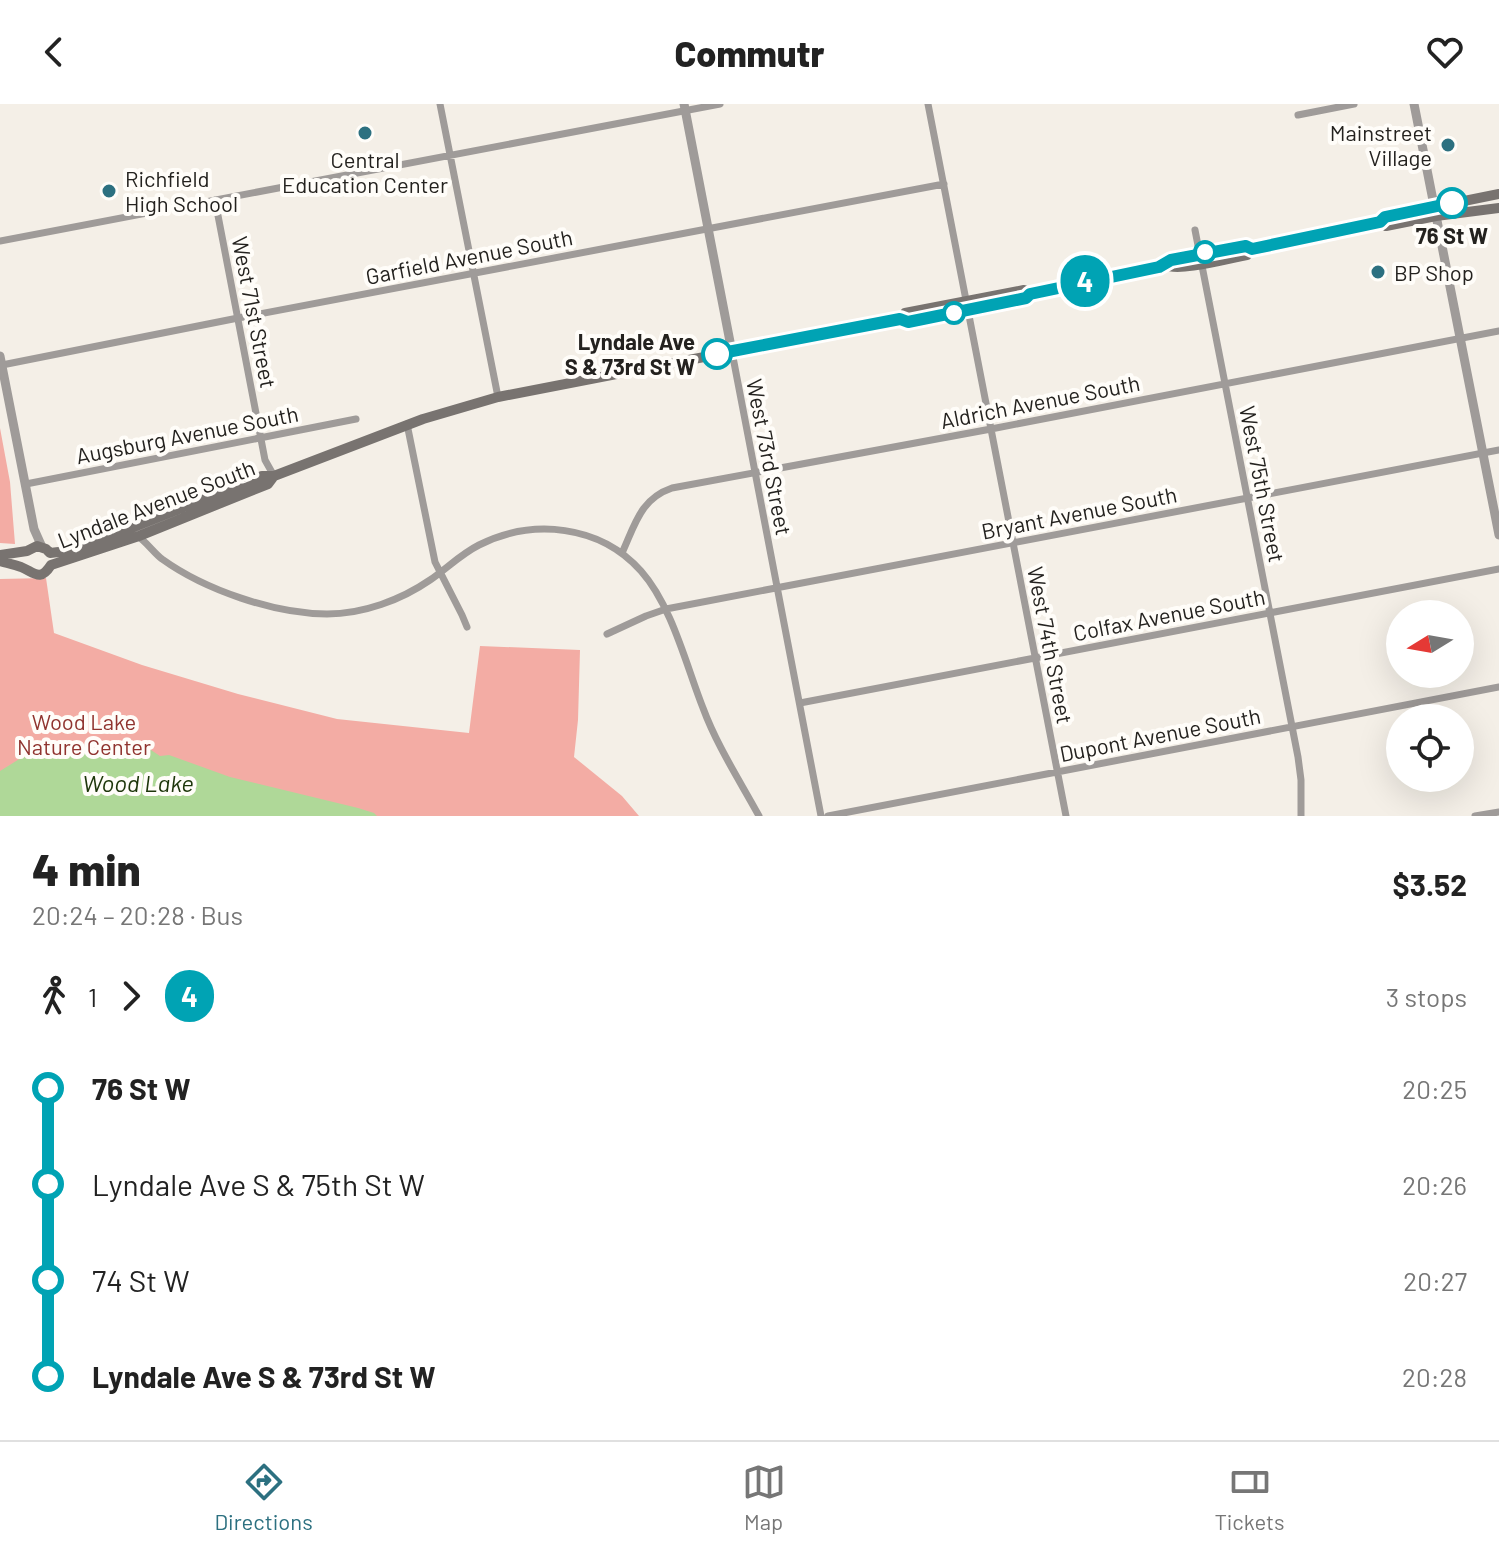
<!DOCTYPE html>
<meta charset="utf-8">
<style>
:root{--surface:#fff;--page:#f2f2f2;--text:#222;--muted:#767676;--line:#e0e0e0;--accent:#2c7080}
body{margin:0;font-family:Barlow,sans-serif;background:var(--page);color:var(--text);height:100vh;display:flex;flex-direction:column;font-size:30px;white-space:nowrap}
*{box-sizing:border-box;margin:0}
p{font-size:26px;color:var(--muted)}
.icon{flex:none;width:44px;height:44px;fill:none;stroke:currentColor;stroke-width:2;stroke-linecap:round;stroke-linejoin:round}
.map{position:relative;height:712px;overflow:hidden}
.sheet{display:flex;flex-direction:column;background:var(--surface);flex:1}
.sheet>*{flex:none}
.badge{padding:0 16px;border-radius:26px;font-size:28px;line-height:52px}
.needle{width:52px;rotate:259deg}
.tools{position:absolute;left:1386px;top:496px;display:grid;gap:16px}
.tools a{display:grid;place-items:center;width:88px;height:88px;border-radius:50%;background:var(--surface);box-shadow:0 8px 32px #0002;font-size:40px}
.map>.badge{position:absolute;translate:-50% -50%;box-shadow:0 0 0 4px #fff}
.legs{display:flex;align-items:center;gap:12px;height:88px;padding:0 32px;font-size:26px}
.legs p{margin-inline-start:auto}
.head{display:flex;align-items:center;justify-content:space-between;height:136px;padding:0 32px}
h1{font-size:44px;font-weight:800;line-height:60px}
ul{padding:0 32px;list-style:none}
li{display:flex;align-items:center;gap:28px;height:96px;font-size:30px}
li i{display:grid;place-items:center;width:12px;height:100%;margin:0 10px;background:currentColor}
li i::after{content:'';width:20px;height:20px;margin:-10px;border:6px solid;border-radius:50%;background:var(--surface)}
li p{margin-inline-start:auto}
li:first-child i{background:linear-gradient(#0000 50%,currentColor 0)}
li:last-child i{background:linear-gradient(currentColor 50%,#0000 0)}
header{display:flex;justify-content:space-between;align-items:center;height:104px;padding:0 32px;background:var(--surface);font-size:36px;font-weight:800}
.tabs{display:flex;justify-content:space-around;align-items:center;height:112px;border-top:2px solid var(--line);background:var(--surface);font-size:22px;color:var(--muted)}
.tabs a{display:grid;justify-items:center;gap:4px}
.tabs .on{color:var(--accent)}
.map>svg:first-child{display:block}
.green{fill:#f3aca4}
.water{fill:#afd898}
.lines{fill:none;stroke-linecap:round;stroke-linejoin:round}
.minor{stroke:#9f9b99;stroke-width:7}
.tertiary{stroke:#9f9b99;stroke-width:9}
.secondary{stroke:#787370;stroke-width:10}
.line-1-casing{stroke:#fff;stroke-width:18}
.line-1{stroke:#00a3b4;stroke-width:12}
.poi-dot{fill:#2c7080;stroke:#fffdf9;stroke-width:3}
.stop-1-dot{fill:#fff;stroke:#00a3b4;stroke-width:4}
.labels{text-anchor:middle;dominant-baseline:central;stroke-width:8;stroke-linejoin:round;paint-order:stroke}
.poi-label{font-size:22px;fill:#24221f;stroke:#fffdf9;text-anchor:start}
.stop-label{font-size:22px;font-weight:bold;fill:#24221f;stroke:#fffdf9}
.street-label{font-size:22px;fill:#24221f;stroke:#fffdf9}
.park-label{font-size:22px;fill:#90342f;stroke:#fffdf9}
.water-label{font-size:24px;font-style:italic;fill:#1d360a;stroke:#fffdf9}
</style>
<header><svg class="icon" aria-label="back" viewBox="0 0 24 24"><path d="M15 5l-7 7 7 7"/></svg>Commutr<svg class="icon" aria-label="heart" viewBox="0 0 24 24"><path d="M12 20l-8-8c-3-5 5-10 8-4 3-6 11-1 8 4z"/></svg></header>
<div class="map">
<svg width="1499" height="712" viewBox="0 0 1499 712">
<rect width="100%" height="100%" fill="#f4efe7"/>
<path class="green" d="M0,324L10,378L15,440L0,439Z
M46,474L54,529L142,561L238,590L337,615L469,629L480,542L580,546L578,616L574,653L622,692L639,712H0V475Z"/>
<path class="water" d="M142,640L160,652L169,651L230,673L358,704L374,709L377,712H0V667L21,654L50,645L114,652L127,642Z"/>
<g class="lines">
<path class="minor" d="M440,0L498,293
M928,0L1066,712
M1298,11L1354,0
M215,96L265,356L274,372
M1195,126L1298,653L1301,676V712
M0,137L720,0
M732,248L821,712
M2,261L238,214L944,80
M407,320L435,458L462,511L467,523
M26,380L356,315
M136,431C146,437 153,448 162,455C205,486 275,510 327,510C363,510 401,496 430,476C446,465 461,450 479,441C533,414 600,421 641,467C672,502 686,561 703,604C717,642 740,677 759,712
M622,449C635,421 640,395 672,384L991,325L1499,227
M607,530L646,512L666,505L1499,346
M800,599L1499,465
M828,712L1499,583
M1475,712L1499,708"/>
<path class="tertiary" d="M684,0L732,248
M1414,0L1499,431
M0,252L34,425L42,443"/>
<path class="secondary" d="M1380,118L1386,122L1436,112L1499,104
M1165,161C1180,168 1229,154 1247,151L1252,145
M900,215L905,209L1024,186L1030,190
M0,451L27,447L37,442L46,445L50,449L76,446L262,372H274
M0,457C7,459 15,461 21,463C35,469 40,478 51,461L139,432L268,380L274,372L423,315L498,293L900,215L908,218L1026,194L1030,190L1159,163L1171,156L1246,142L1252,145L1380,118L1385,113L1499,90"/>
</g>
<g class="lines">
<defs>
<path id="line-1" d="M717,250L900,215L908,218L1026,194L1030,190L1159,163L1171,156L1246,142L1252,145L1380,118L1385,113L1452,99"/>
</defs>
<use href="#line-1" class="line-1-casing"/>
<use href="#line-1" class="line-1"/>
</g>
<g class="poi-dot">
<circle cx="365" cy="29" r="8"/>
<circle cx="1448" cy="41" r="8"/>
<circle cx="109" cy="87" r="8"/>
<circle cx="1378" cy="168" r="8"/>
</g>
<g class="stop-1-dot">
<circle cx="1452" cy="99" r="14"/>
<circle cx="1205" cy="148" r="10"/>
<circle cx="954" cy="209" r="10"/>
<circle cx="717" cy="250" r="14"/>
</g>
<g class="labels">
<g class="poi-label">
<text x="1432" y="28" text-anchor="end">Mainstreet<tspan x="1432" dy="25">Village</tspan></text>
<text x="365" y="55" text-anchor="middle">Central<tspan x="365" dy="25">Education Center</tspan></text>
<text x="125" y="74">Richfield<tspan x="125" dy="25">High School</tspan></text>
<text x="1394" y="168">BP Shop</text>
</g>
<g class="stop-label">
<text x="1452" y="131">76 St W</text>
<text x="695" y="237" text-anchor="end">Lyndale Ave<tspan x="695" dy="25">S &amp; 73rd St W</tspan></text>
</g>
<g class="street-label">
<text transform="translate(469 152) rotate(-11)">Garfield Avenue South</text>
<text transform="translate(255 208) rotate(79)">West 71st Street</text>
<text transform="translate(1040 297) rotate(-11)">Aldrich Avenue South</text>
<text transform="translate(187 330) rotate(-11)">Augsburg Avenue South</text>
<text transform="translate(770 353) rotate(79)">West 73rd Street</text>
<text transform="translate(1263 380) rotate(79)">West 75th Street</text>
<text transform="translate(156 399) rotate(-21)">Lyndale Avenue South</text>
<text transform="translate(1079 408) rotate(-11)">Bryant Avenue South</text>
<text transform="translate(1169 510) rotate(-11)">Colfax Avenue South</text>
<text transform="translate(1051 541) rotate(79)">West 74th Street</text>
<text transform="translate(1160 630) rotate(-11)">Dupont Avenue South</text>
</g>
<g class="park-label">
<text x="84" y="617">Wood Lake<tspan x="84" dy="25">Nature Center</tspan></text>
</g>
<g class="water-label">
<text x="138" y="678">Wood Lake</text>
</g>
</g>
</svg>
<div class="tools">
<a><svg class="needle" viewBox="-14 -14 28 28"><path d="M0-13l5 13h-10z" fill="#e53935"/><path d="M0 13l5-13h-10z" fill="#767676"/></svg></a>
<a><svg class="icon" aria-label="locate" viewBox="0 0 24 24"><circle cx="12" cy="12" r="6"/><path d="M12 2v4M12 18v4M2 12h4M18 12h4"/></svg></a>
</div>
<b class="badge" style="left:1085px;top:177px;background:#00a3b4;color:#fff">4</b>
</div>
<section class="sheet">
<div class="head"><div><h1>4 min</h1><p>20:24 – 20:28 · Bus</p></div><b>$3.52</b></div>
<div class="legs"><svg class="icon" aria-label="walk" viewBox="0 0 24 24"><circle cx="13" cy="4" r="2"/><path d="M13 8l-2 6 4 7M11 14l-3 7M7 12l3-4h3l4 4"/></svg>1<svg class="icon" aria-label="forward" viewBox="0 0 24 24"><path d="M9 5l7 7-7 7"/></svg><b class="badge" style="background:#00a3b4;color:#fff">4</b><p>3 stops</p></div>
<ul>
<li><i style="color:#00a3b4"></i><b>76 St W</b><p>20:25</p></li>
<li><i style="color:#00a3b4"></i><span>Lyndale Ave S &amp; 75th St W</span><p>20:26</p></li>
<li><i style="color:#00a3b4"></i><span>74 St W</span><p>20:27</p></li>
<li><i style="color:#00a3b4"></i><b>Lyndale Ave S &amp; 73rd St W</b><p>20:28</p></li>
</ul>
</section>
<nav class="tabs">
<a class="on"><svg class="icon" aria-label="directions" viewBox="0 0 24 24"><path d="M12 3l9 9-9 9-9-9zM9 14v-3h6M13 9l2 2-2 2"/></svg>Directions</a>
<a><svg class="icon" aria-label="map" viewBox="0 0 24 24"><path d="M3 6l6-2 6 2 6-2v14l-6 2-6-2-6 2zM9 4v14M15 6v14"/></svg>Map</a>
<a><svg class="icon" aria-label="tickets" viewBox="0 0 24 24"><path d="M3 7h18v10H3zM15 7v10"/></svg>Tickets</a>
</nav>
